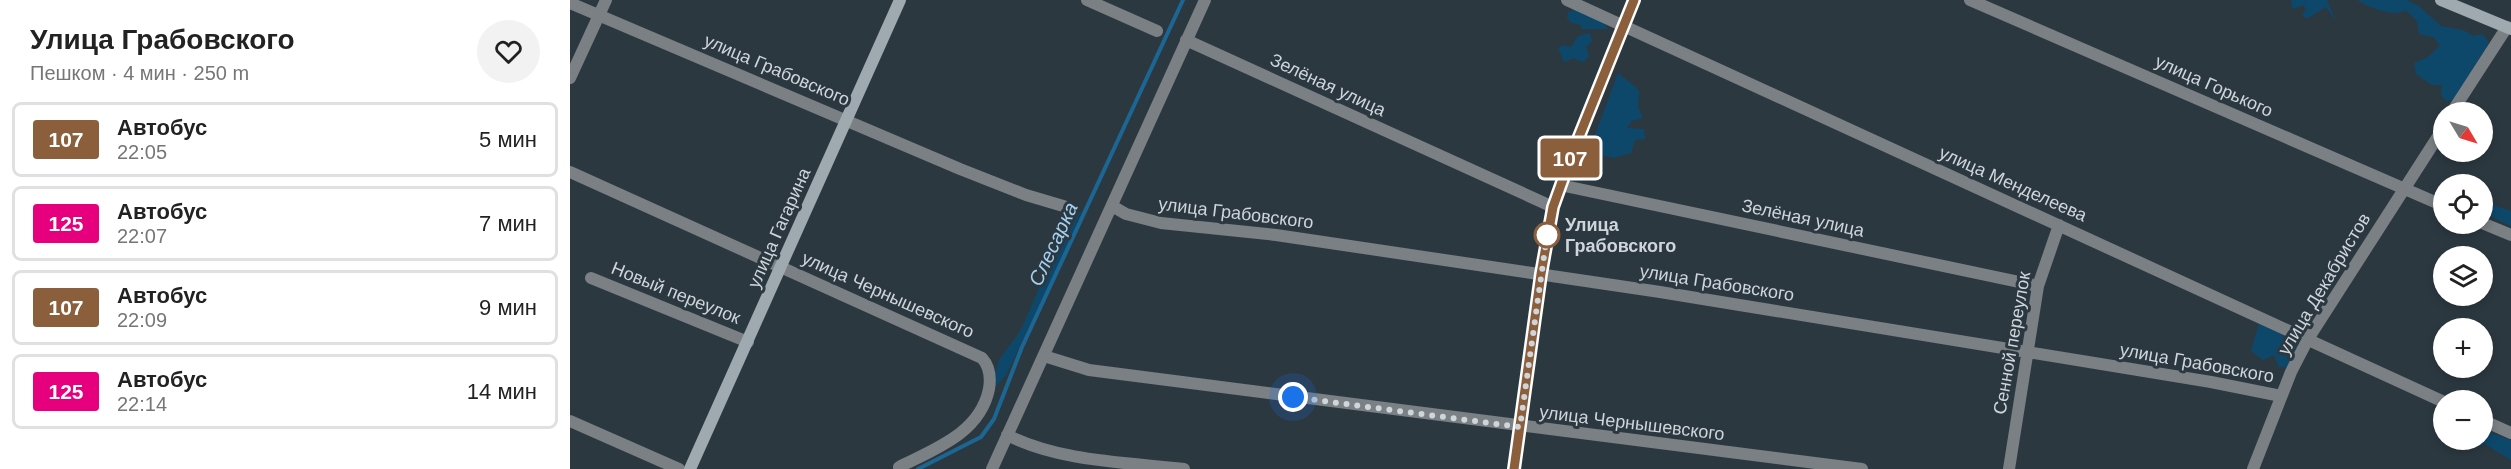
<!DOCTYPE html>
<html lang="ru">
<meta charset="utf-8">
<style>
:root{--surface:#fff;--page:#f2f2f2;--text:#222;--muted:#767676;--line:#e0e0e0}
body{margin:0;font-family:Arial,sans-serif;background:var(--page);color:var(--text);height:100vh;display:flex;flex-direction:column;font-size:22px;white-space:nowrap}
*{box-sizing:border-box;margin:0}
p{font-size:20px;color:var(--muted)}
.icon{flex:none;width:33px;height:33px;fill:none;stroke:currentColor;stroke-width:2;stroke-linecap:round;stroke-linejoin:round}
.map{position:relative;flex:1;overflow:hidden}
.side{display:flex;flex-direction:column;background:var(--surface);width:570px}
.side>*{flex:none}
.badge{padding:0 12px;border-radius:4px;font-size:21px;line-height:39px}
.needle{width:39px;rotate:128deg}
.fabs{position:absolute;left:1863px;top:102px;display:grid;gap:12px}
.fabs a{display:grid;place-items:center;width:60px;height:60px;border-radius:50%;background:var(--surface);box-shadow:0 3px 9px #0003;font-size:30px}
.you{position:absolute;width:30px;height:30px;margin:-15px;border:4px solid #fff;border-radius:50%;background:#1a73e8;box-shadow:0 0 0 9px #1a73e833}
.map>.badge{position:absolute;translate:-50% -50%;box-shadow:0 0 0 3px #fff}
.round{display:grid;place-items:center;flex:none;width:63px;height:63px;border-radius:32px;background:var(--page)}
.head{display:flex;align-items:center;justify-content:space-between;height:102px;padding:0 30px}
h1{font-size:28px;font-weight:600;line-height:45px}
ul{padding:0;list-style:none}
li{display:flex;align-items:center;gap:18px;height:75px;margin:0 12px 9px;padding:0 18px;border:3px solid var(--line);border-radius:9px}
li div{flex:1}
li b{display:block;font-size:22px}
li em{font-style:normal}
li .badge{min-width:66px;font-weight:700;text-align:center}
main{display:flex;flex:1;min-height:0}
.map>svg:first-child{display:block}
.green{fill:#0d486b}
.lines{fill:none;stroke-linecap:round;stroke-linejoin:round}
.stream{stroke:#1c6693;stroke-width:4}
.minor{stroke:#7a8084;stroke-width:12}
.secondary{stroke:#9fa9b0;stroke-width:12}
.line-casing{stroke:#fff;stroke-width:14}
.line{stroke:#8b5e3c;stroke-width:9}
.walk{stroke:#ced5db;stroke-width:6;stroke-dasharray:0 10.8}
.stop-dot{fill:#fff;stroke:#8b5e3c;stroke-width:3}
.labels{text-anchor:middle;dominant-baseline:central;stroke-width:6;stroke-linejoin:round;paint-order:stroke}
.street-label{font-size:18px;fill:#ced5db;stroke:#2c3840}
.stop-label{font-size:18px;font-weight:bold;fill:#ced5db;stroke:#2c3840;text-anchor:start}
.water-label{font-size:20px;font-style:italic;fill:#a5cfee;stroke:#2c3840}
</style>
<main>
<section class="side">
<div class="head"><div><h1>Улица Грабовского</h1><p>Пешком · 4 мин · 250 m</p></div><a class="round"><svg class="icon" aria-label="heart" viewBox="0 0 24 24"><path d="M12 20l-8-8c-3-5 5-10 8-4 3-6 11-1 8 4z"/></svg></a></div>
<ul>
<li><span class="badge" style="background:#8b5e3c;color:#fff">107</span><div><b>Автобус</b><p>22:05</p></div><em>5 мин</em></li>
<li><span class="badge" style="background:#e6007e;color:#fff">125</span><div><b>Автобус</b><p>22:07</p></div><em>7 мин</em></li>
<li><span class="badge" style="background:#8b5e3c;color:#fff">107</span><div><b>Автобус</b><p>22:09</p></div><em>9 мин</em></li>
<li><span class="badge" style="background:#e6007e;color:#fff">125</span><div><b>Автобус</b><p>22:14</p></div><em>14 мин</em></li>
</ul>
</section>
<div class="map">
<svg width="1941" height="469" viewBox="0 0 1941 469">
<rect width="100%" height="100%" fill="#2c3840"/>
<path class="green" d="M1721,0H1757L1766,21L1756,7L1738,18L1732,16L1736,9L1734,5L1722,9Z
M1787,0H1836L1849,6L1871,26L1893,30L1904,36L1913,34L1919,43L1883,100L1876,101L1871,95L1872,85H1862L1846,74L1844,63L1858,57L1870,45L1863,37L1849,34L1847,21L1836,10C1822,18 1799,7 1787,0Z
M1005,10L1034,23L1038,29H1011V25L1002,23L997,18L998,12Z
M1020,33L1022,42L1016,47L1019,56L1013,62L1003,58L994,62L988,48L994,45L1001,47L1008,36Z
M1048,73L1069,90L1068,107L1073,118L1062,121L1057,128L1074,129L1075,139L1065,140L1061,153L1043,158L1019,151Z
M1912,201L1941,211V226L1913,213Z
M503,211L511,212L495,253L436,375L426,386C422,355 442,349 453,325C466,297 477,268 489,240L500,229L498,217Z
M1689,323L1708,330L1715,339H1727V348L1720,368L1709,367L1704,355L1693,360L1681,351Z
M1913,430L1941,440V460L1915,444L1906,447L1892,442V440H1912Z"/>
<g class="lines">
<path class="stream" d="M348,469L411,437L424,419L452,347L613,0"/>
<path class="minor" d="M517,0L587,31
M997,0L1874,402
M1400,0L1874,206
M0,3L390,169L456,195L500,208
M616,40L983,207
M0,78L36,0
M1882,112L1937,27
M0,172L412,358C420,367 421,377 419,389C410,433 365,449 329,467
M990,185L1468,286
M542,206L556,214L591,223L706,235L1090,292L1641,382L1711,396
M1912,223L1941,235
M21,278L178,342
M474,356L519,370L1292,469
M1912,420L1941,433
M0,421L109,469
M437,435C491,462 556,462 614,469
M422,469L635,0
M1439,469L1468,286L1489,225
M1683,469L1721,372L1738,339L1874,127"/>
<path class="secondary" d="M1871,0L1941,29
M120,469L330,0
M944,469L971,274L983,207L1002,154L1064,0"/>
</g>
<g class="lines">
<defs>
<path id="line" d="M944,469L971,274L983,207L1002,154L1064,0"/>
</defs>
<use href="#line" class="line-casing"/>
<use href="#line" class="line"/>
<path class="walk" d="M723,397L950,427L977,235"/>
</g>
<circle class="stop-dot" cx="977" cy="235" r="12"/>
<g class="labels">
<g class="street-label">
<text transform="translate(207 70) rotate(23)">улица Грабовского</text>
<text transform="translate(758 85) rotate(25)">Зелёная улица</text>
<text transform="translate(1644 86) rotate(24)">улица Горького</text>
<text transform="translate(1443 184) rotate(24)">улица Менделеева</text>
<text transform="translate(666 213) rotate(7)">улица Грабовского</text>
<text transform="translate(1233 218) rotate(12)">Зелёная улица</text>
<text transform="translate(209 228) rotate(-66)">улица Гагарина</text>
<text transform="translate(1147 283) rotate(9)">улица Грабовского</text>
<text transform="translate(1754 284) rotate(-59)">улица Декабристов</text>
<text transform="translate(106 293) rotate(22)">Новый переулок</text>
<text transform="translate(318 295) rotate(24)">улица Чернышевского</text>
<text transform="translate(1442 343) rotate(-80)">Сенной переулок</text>
<text transform="translate(1627 363) rotate(10)">улица Грабовского</text>
<text transform="translate(1062 423) rotate(7)">улица Чернышевского</text>
</g>
<g class="stop-label">
<text x="995" y="225">Улица<tspan x="995" dy="21">Грабовского</tspan></text>
</g>
<g class="water-label">
<text transform="translate(483 244) rotate(-65)">Слесарка</text>
</g>
</g>
</svg>
<div class="fabs">
<a><svg class="needle" viewBox="-14 -14 28 28"><path d="M0-13l5 13h-10z" fill="#e53935"/><path d="M0 13l5-13h-10z" fill="#767676"/></svg></a>
<a><svg class="icon" aria-label="locate" viewBox="0 0 24 24"><circle cx="12" cy="12" r="6"/><path d="M12 2v4M12 18v4M2 12h4M18 12h4"/></svg></a>
<a><svg class="icon" aria-label="layers" viewBox="0 0 24 24"><path d="M12 4l9 5-9 5-9-5zM3 14l9 5 9-5"/></svg></a>
<a>+</a>
<a>−</a>
</div>
<div class="you" style="left:723px;top:397px"></div>
<b class="badge" style="left:1000px;top:158px;background:#8b5e3c;color:#fff">107</b>
</div>
</main>
